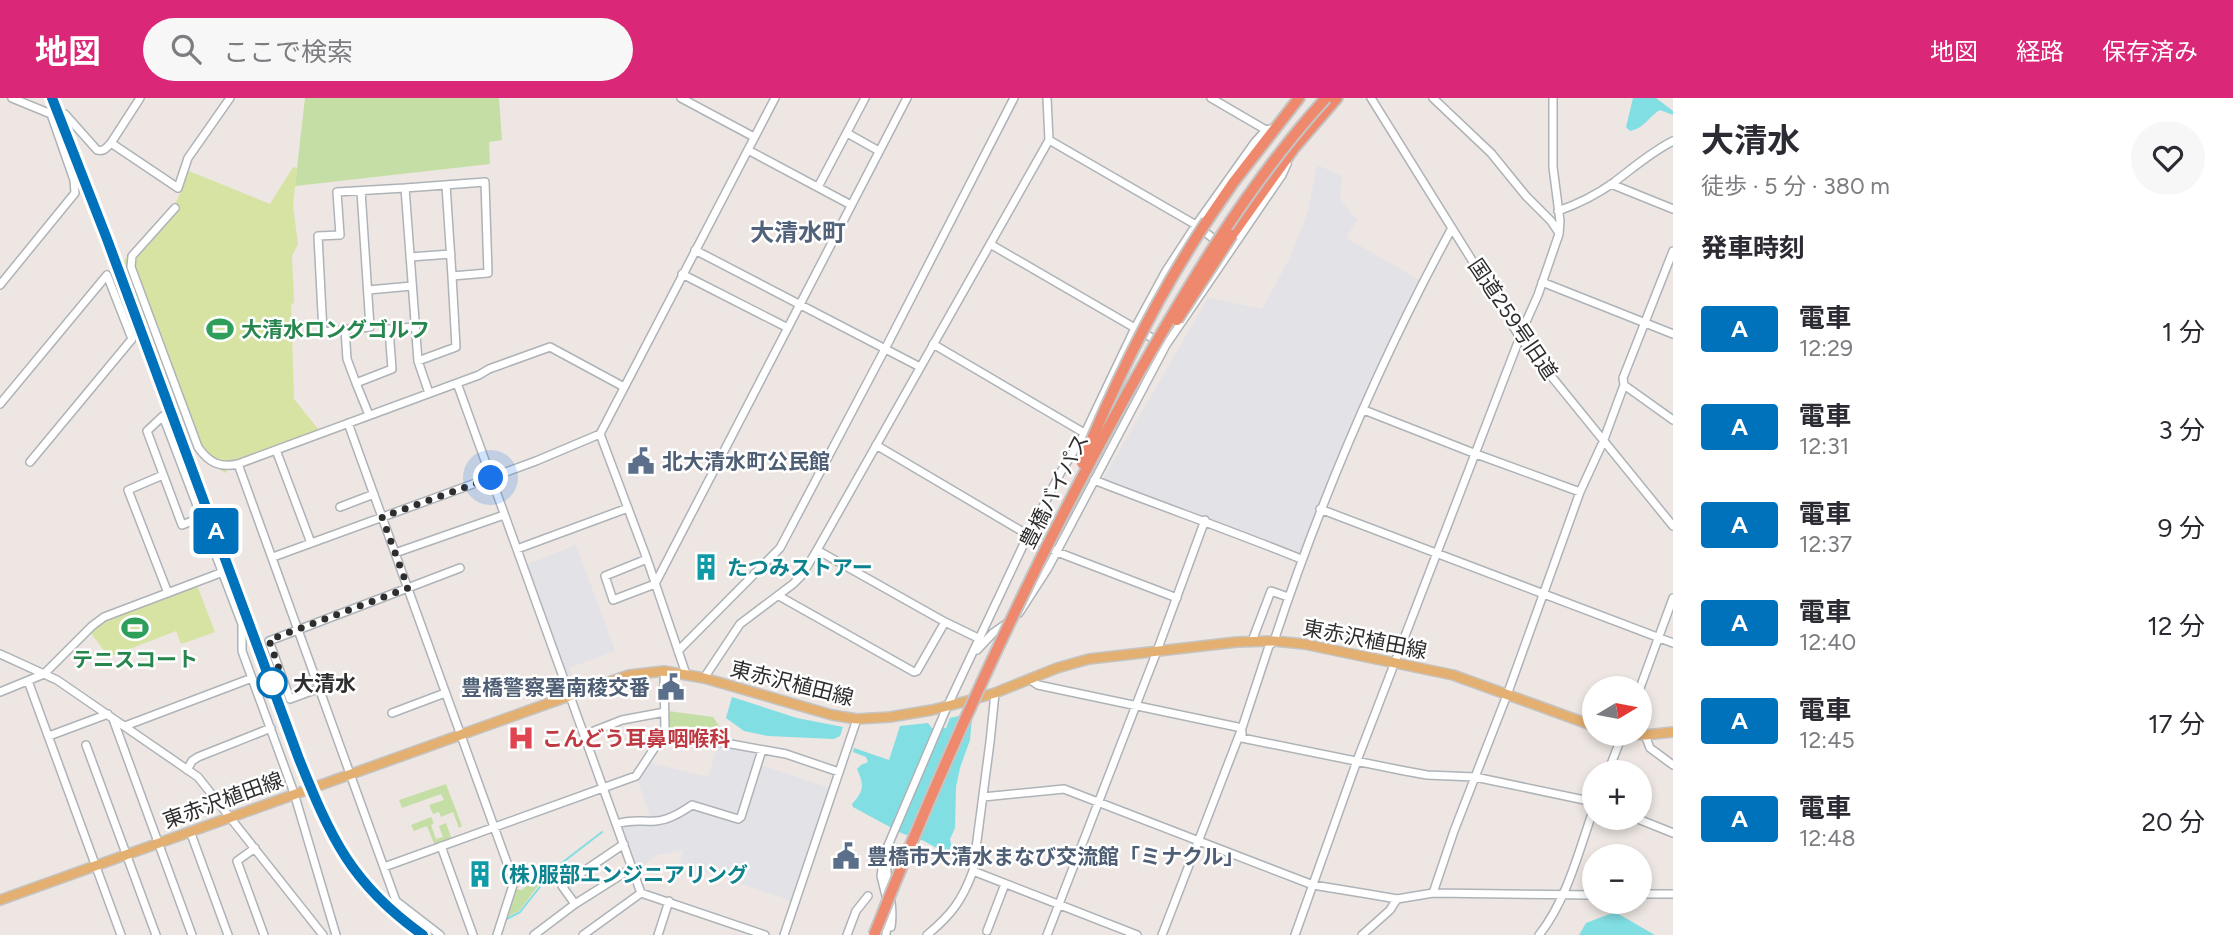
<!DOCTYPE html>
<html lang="ja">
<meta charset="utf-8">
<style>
:root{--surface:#fff;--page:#f7f7f7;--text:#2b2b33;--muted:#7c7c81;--accent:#db2777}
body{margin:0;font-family:Figtree,"Noto Sans JP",sans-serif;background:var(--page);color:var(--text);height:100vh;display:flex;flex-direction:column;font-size:26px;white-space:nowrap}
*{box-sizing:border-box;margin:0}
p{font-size:23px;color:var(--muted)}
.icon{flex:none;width:38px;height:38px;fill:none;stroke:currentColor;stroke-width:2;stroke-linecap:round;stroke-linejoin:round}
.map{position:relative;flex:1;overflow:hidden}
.sheet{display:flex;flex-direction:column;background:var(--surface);width:560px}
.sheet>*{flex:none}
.badge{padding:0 14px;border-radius:5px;font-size:24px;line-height:46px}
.needle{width:46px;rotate:80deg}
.buttons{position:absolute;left:1582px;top:578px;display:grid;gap:14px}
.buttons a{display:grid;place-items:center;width:70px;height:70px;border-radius:50%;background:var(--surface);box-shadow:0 4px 10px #0003;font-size:35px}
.you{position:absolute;width:35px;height:35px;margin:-18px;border:5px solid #fff;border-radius:50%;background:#1a73e8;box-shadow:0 0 0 10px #1a73e833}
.map>.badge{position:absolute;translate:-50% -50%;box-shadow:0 0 0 4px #fff}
h2{padding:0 28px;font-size:26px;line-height:63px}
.round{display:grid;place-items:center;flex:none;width:74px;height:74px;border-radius:37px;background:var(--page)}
.summary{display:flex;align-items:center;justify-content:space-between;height:119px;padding:0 28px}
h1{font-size:33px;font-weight:700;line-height:52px}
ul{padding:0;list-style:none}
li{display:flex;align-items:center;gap:21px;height:98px;padding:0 28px}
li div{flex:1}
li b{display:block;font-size:26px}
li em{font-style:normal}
li .badge{min-width:77px;font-weight:700;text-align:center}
header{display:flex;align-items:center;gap:42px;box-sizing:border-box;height:98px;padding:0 35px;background:var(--accent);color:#fff}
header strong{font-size:33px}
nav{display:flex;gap:38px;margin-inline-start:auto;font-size:24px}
.search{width:490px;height:63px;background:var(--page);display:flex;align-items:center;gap:18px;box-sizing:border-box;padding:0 24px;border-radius:38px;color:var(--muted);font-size:26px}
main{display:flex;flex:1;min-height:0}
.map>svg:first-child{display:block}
.industrial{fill:#e2e2e7}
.green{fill:#c5dea5}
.pitch{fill:#d6e3a2}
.water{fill:#81dee3}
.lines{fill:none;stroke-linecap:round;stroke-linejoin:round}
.stream{stroke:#81dee3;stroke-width:2}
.minor-casing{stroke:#aeb3b8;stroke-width:10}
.major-casing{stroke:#c4c4c4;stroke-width:12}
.highway-casing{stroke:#c4c4c4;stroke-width:14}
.minor{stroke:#fff;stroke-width:7}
.major{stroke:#e3b071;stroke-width:9}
.highway{stroke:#ee896d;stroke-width:10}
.rail-casing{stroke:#a5abb6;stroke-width:4.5}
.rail{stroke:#fff;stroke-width:2;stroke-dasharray:5;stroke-linecap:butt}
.highway-bridge-casing{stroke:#c4c4c4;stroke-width:14;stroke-linecap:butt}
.highway-bridge{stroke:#ee896d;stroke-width:10}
.line-casing{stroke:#fff;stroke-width:16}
.line{stroke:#0072bc;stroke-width:10}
.walk{stroke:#2e2e2e;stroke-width:7;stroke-dasharray:0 12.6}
.stop-dot{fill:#fff;stroke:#0072bc;stroke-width:3.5}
.labels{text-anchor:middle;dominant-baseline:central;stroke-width:5;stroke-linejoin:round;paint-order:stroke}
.street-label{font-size:21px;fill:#2e2e2e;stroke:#fff}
.leisure-label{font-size:21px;font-weight:bold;fill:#27864d;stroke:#fff;text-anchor:start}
.service-label{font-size:21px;font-weight:bold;fill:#4e5e75;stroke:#fff;text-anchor:start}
.culture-label{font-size:21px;font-weight:bold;fill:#0d838f;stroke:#fff;text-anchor:start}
.stop-label{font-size:21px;font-weight:bold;fill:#2e2e2e;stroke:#fff;text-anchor:start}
.health-label{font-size:21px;font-weight:bold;fill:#be3a42;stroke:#fff;text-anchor:start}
.quarter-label{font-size:24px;font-weight:bold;fill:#52627a;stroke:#fff}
</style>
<header>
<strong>地図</strong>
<div class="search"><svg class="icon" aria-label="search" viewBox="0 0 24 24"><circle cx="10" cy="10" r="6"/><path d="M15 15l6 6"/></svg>ここで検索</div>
<nav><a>地図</a><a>経路</a><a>保存済み</a></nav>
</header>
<main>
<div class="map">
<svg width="1673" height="837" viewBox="0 0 1673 837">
<rect width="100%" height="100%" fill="#ede6e2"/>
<path class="industrial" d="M1317,67L1342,78L1340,102L1357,122L1346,140L1421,183L1301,455L1103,381L1208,200L1262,211L1291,158L1308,113Z
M576,447L615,553L569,570L573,582L566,584L524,467Z
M718,647L755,656L756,659L738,716L736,718L690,703L683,708L657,719H650L637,679L647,664L708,679Z
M761,667L829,690L791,803L680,765L683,752L657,757L636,773L620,728L629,724L656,726L692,710L740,725L743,723Z"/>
<path class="green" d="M305,0H499L502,42L489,44L490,66L295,88Z
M668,613L713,619L728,641L720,643L668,632Z
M446,686L462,728L459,730L453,714L441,719L439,714L433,716L429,707L444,702L441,696L402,710L399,702Z
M431,719L434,725L431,727L436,741L443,739L439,728L446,725L452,742L435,748L427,728L414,733L411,727Z
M532,782L540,785L520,812L506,820L516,791L522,792Z"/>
<path class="pitch" d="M293,69L297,70L293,108L298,146L292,158L294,204L291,207L294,301L319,332L236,362L225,375L197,355L122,165L177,102L189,73L270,106Z
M197,487L215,534L181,546L176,533L109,559L90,534L106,522Z"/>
<path class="water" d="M1633,0H1656L1673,13V17L1660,12C1648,19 1645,30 1630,33L1626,29Z
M732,599L797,620L843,629L840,638L834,641L768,638L744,633L726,620Z
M967,616L972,620L970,642L960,670L956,689L955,730L950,741L953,756L951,758L924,743L901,735L853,709L852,706C863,694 865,688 857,671L861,667L868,664L866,659L853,654L854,650L889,662L900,628L928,625L932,630H946L950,620Z
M1615,814L1655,837H1579L1586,825Z"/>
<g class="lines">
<path class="stream" d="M505,822L520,814L554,771L602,734"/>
<defs>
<path id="minor" d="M12,0L51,16H65L97,52C104,54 106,50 111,45L140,0
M681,0L754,39
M1211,0L1266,32
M1371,0L1521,241L1673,428
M1433,0L1491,55L1526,98L1551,123L1559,135
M847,35L879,53
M1049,42L1196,127L1219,145
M111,45L178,90L188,60L230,0
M748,52L851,107
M1611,86L1673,111
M446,87L452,178
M818,89L865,0
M361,93L370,229L323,234L318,138L340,137L337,94L405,90
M175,110L132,158L131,169L198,349C209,365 220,370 238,366
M1558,113C1578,106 1596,97 1613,85C1633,70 1651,54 1673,43
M990,146L1159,244
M695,152L920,269
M410,159L451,156
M682,176L788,230
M1542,184L1673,236
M0,187L75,95L74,82L51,16
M368,192L412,188
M345,231L347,261L356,285
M933,246L1086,336
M418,263L456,249L452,178L488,175L485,84L405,90L418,263L429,295
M457,285L641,795L765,837
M1624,287L1673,322
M0,306L107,177L132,241L30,364
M1364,312L1476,356L1580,394
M369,317L356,285L392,271L389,231L415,229
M348,325L514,784L497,837
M600,336L647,461L686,576
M876,347L1057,454L1177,500
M276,352L311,445
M163,377L128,392L168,495
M1094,382C1163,409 1232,433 1301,461
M340,409L374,396
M1320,411L1673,545
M202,419L182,427L147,333L163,318L242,526V553L294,695L336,837
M517,451L628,410
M817,452L945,524L980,541
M395,455L504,417
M273,459L536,363L600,336L775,0
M647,461L605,478L613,502L655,486L907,0
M779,498L914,574L917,573L945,524
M1019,515L1048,470L1166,247L1282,77L1287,66
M1252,543L1271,493L1288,499
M977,552L993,535L1007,525
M678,553L780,450L885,251L1014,0
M0,556L57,582L198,679L323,837
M704,580L740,526L793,486L802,477L817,452L1049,42L1047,0
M1029,581L1038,587L1242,630
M28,583L121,837
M320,590L290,601L269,543L460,470
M1640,590L1673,500
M0,594L44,576L92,528L104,519L223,474
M392,615L445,595
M113,621L192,837
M125,628L252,580
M665,634L786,656L839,674
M1242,634V640L1405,673L1427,677L1475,679L1594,704
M584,637L622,622L665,614
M1645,637L1650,650L1673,667
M49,638L108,616
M86,647L156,837
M187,672L192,663L198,659L271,630
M1608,674L1623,635
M983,699L1064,691L1313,787L1368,796L1397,801L1433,795L1594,797
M1633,719L1673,735
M617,726C631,721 641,724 656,723C669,722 682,714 692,707L738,721L741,719L762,652
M190,733L228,837
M441,748L473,837
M255,750L237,763L264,837
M887,758C884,782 895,803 891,829
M384,769L636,678L665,634L664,573
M973,773L1137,837
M1433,795L1454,733L1507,597L1580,394L1603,344L1624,287L1623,280L1673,153
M1640,796H1673
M575,806L562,788L624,746
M987,833L1005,786
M440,837L396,803L238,366L479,277L489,271L550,249L624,289
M534,837L575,806L632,770
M583,837L641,795
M658,837L669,803
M784,837L857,621
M847,837L856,813L868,798
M886,837L888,806L881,778L884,757L947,609L1028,437L1062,372L1085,335L1135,230L1166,173L1196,127L1255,44L1266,32L1274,30
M927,837C951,817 962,803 973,773L990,644L995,595
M1047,837L1157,553L1205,422
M1162,837L1242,630L1269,548L1274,543C1321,401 1380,262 1452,130
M1295,837L1358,660L1525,226L1538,197L1559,136L1560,123L1553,69V0
M1362,837L1390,812L1397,801
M1539,837C1567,802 1579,752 1594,710"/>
<path id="major" d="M1618,635L1645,637L1673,634
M0,802L569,598L629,577L664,573L704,580L832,617L857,621L890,619L932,612L967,603L995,595L1057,570L1089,561L1237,544L1274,543L1304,546L1453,577L1594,628"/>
<path id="highway" d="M1207,123L1233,85L1299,0
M1232,137L1294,50L1337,0"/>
</defs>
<use href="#minor" class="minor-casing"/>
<use href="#major" class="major-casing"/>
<use href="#highway" class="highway-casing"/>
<use href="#minor" class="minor"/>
<use href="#major" class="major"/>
<use href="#highway" class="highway"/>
<defs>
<path id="rail" d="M52,0L107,141L299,661C331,740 351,787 423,837"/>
</defs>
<use href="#rail" class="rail-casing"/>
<use href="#rail" class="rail"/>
<defs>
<path id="highway-bridge" d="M1177,222L1232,137
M1082,365C1117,279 1156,200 1207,123
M874,837C948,651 1031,469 1128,294C1186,191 1246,88 1326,0"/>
</defs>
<use href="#highway-bridge" class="highway-bridge-casing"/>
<use href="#highway-bridge" class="highway-bridge"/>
</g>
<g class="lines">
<defs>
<path id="line" d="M52,0L107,141L299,661C331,740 351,786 423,837"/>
</defs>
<use href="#line" class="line-casing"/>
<use href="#line" class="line"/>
<path class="walk" d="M272,585L283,582L269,542L408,490L382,419L491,380"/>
</g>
<defs>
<symbol id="stadium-bare" viewBox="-9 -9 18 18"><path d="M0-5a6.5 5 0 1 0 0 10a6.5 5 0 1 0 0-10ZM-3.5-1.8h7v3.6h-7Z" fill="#2e9e5b" stroke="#fff" stroke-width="2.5" paint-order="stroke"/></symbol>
<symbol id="civic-bare" viewBox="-9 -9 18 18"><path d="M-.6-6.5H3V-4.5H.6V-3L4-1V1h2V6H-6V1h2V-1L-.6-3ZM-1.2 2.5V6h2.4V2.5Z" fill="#5c6f8a" stroke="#fff" stroke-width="2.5" paint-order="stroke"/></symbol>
<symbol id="building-bare" viewBox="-9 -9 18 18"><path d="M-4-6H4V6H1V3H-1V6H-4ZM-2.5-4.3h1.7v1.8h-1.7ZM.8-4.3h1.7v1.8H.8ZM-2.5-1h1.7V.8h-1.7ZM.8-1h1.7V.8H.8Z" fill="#0f9aa8" stroke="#fff" stroke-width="2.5" paint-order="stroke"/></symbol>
<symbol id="hospital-bare" viewBox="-9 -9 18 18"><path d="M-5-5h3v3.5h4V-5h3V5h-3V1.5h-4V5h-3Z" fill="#e0444e" stroke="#fff" stroke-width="2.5" paint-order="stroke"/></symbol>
</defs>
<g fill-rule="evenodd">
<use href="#stadium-bare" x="201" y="212" width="38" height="38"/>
<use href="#civic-bare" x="622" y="344" width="38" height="38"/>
<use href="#building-bare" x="687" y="450" width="38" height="38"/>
<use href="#stadium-bare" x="116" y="511" width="38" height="38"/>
<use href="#civic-bare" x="652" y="570" width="38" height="38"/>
<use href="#hospital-bare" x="502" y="621" width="38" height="38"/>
<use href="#civic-bare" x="827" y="739" width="38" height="38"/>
<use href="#building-bare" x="461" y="757" width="38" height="38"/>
</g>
<circle class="stop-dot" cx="272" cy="585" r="14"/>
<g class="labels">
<g class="street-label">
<text transform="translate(1513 221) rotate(56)">国道259号旧道</text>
<text transform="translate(1054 393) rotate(-63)">豊橋バイパス</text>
<text transform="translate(1365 541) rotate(11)">東赤沢植田線</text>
<text transform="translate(792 585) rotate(14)">東赤沢植田線</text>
<text transform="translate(223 702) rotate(-20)">東赤沢植田線</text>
</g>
<g class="leisure-label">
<text x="241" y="231">大清水ロングゴルフ</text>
<text x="135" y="561" text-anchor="middle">テニスコート</text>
</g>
<g class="service-label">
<text x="662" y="363">北大清水町公民館</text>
<text x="650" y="589" text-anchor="end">豊橋警察署南稜交番</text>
<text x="867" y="758">豊橋市大清水まなび交流館「ミナクル」</text>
</g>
<g class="culture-label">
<text x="727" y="469">たつみストアー</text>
<text x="501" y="776">(株)服部エンジニアリング</text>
</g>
<g class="stop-label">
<text x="293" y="585">大清水</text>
</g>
<g class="health-label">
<text x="542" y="640">こんどう耳鼻咽喉科</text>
</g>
<g class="quarter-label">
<text x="798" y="134">大清水町</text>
</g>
</g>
</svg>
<div class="buttons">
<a><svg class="needle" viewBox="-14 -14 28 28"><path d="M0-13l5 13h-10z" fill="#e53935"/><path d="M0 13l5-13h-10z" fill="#7c7c81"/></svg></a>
<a>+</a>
<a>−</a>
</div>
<div class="you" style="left:491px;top:380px"></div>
<b class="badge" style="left:216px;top:433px;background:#0072bc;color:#fff">A</b>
</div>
<section class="sheet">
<div class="summary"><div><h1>大清水</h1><p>徒歩 · 5 分 · 380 m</p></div><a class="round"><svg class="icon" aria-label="heart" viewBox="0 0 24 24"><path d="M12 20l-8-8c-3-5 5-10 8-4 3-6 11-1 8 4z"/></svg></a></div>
<h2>発車時刻</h2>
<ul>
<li><span class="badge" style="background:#0072bc;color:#fff">A</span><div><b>電車</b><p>12:29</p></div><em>1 分</em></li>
<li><span class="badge" style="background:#0072bc;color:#fff">A</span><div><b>電車</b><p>12:31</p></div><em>3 分</em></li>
<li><span class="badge" style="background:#0072bc;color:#fff">A</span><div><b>電車</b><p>12:37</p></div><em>9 分</em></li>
<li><span class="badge" style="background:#0072bc;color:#fff">A</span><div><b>電車</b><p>12:40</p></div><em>12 分</em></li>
<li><span class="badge" style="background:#0072bc;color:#fff">A</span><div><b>電車</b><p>12:45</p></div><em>17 分</em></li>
<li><span class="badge" style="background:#0072bc;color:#fff">A</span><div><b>電車</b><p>12:48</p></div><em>20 分</em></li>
</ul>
</section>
</main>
